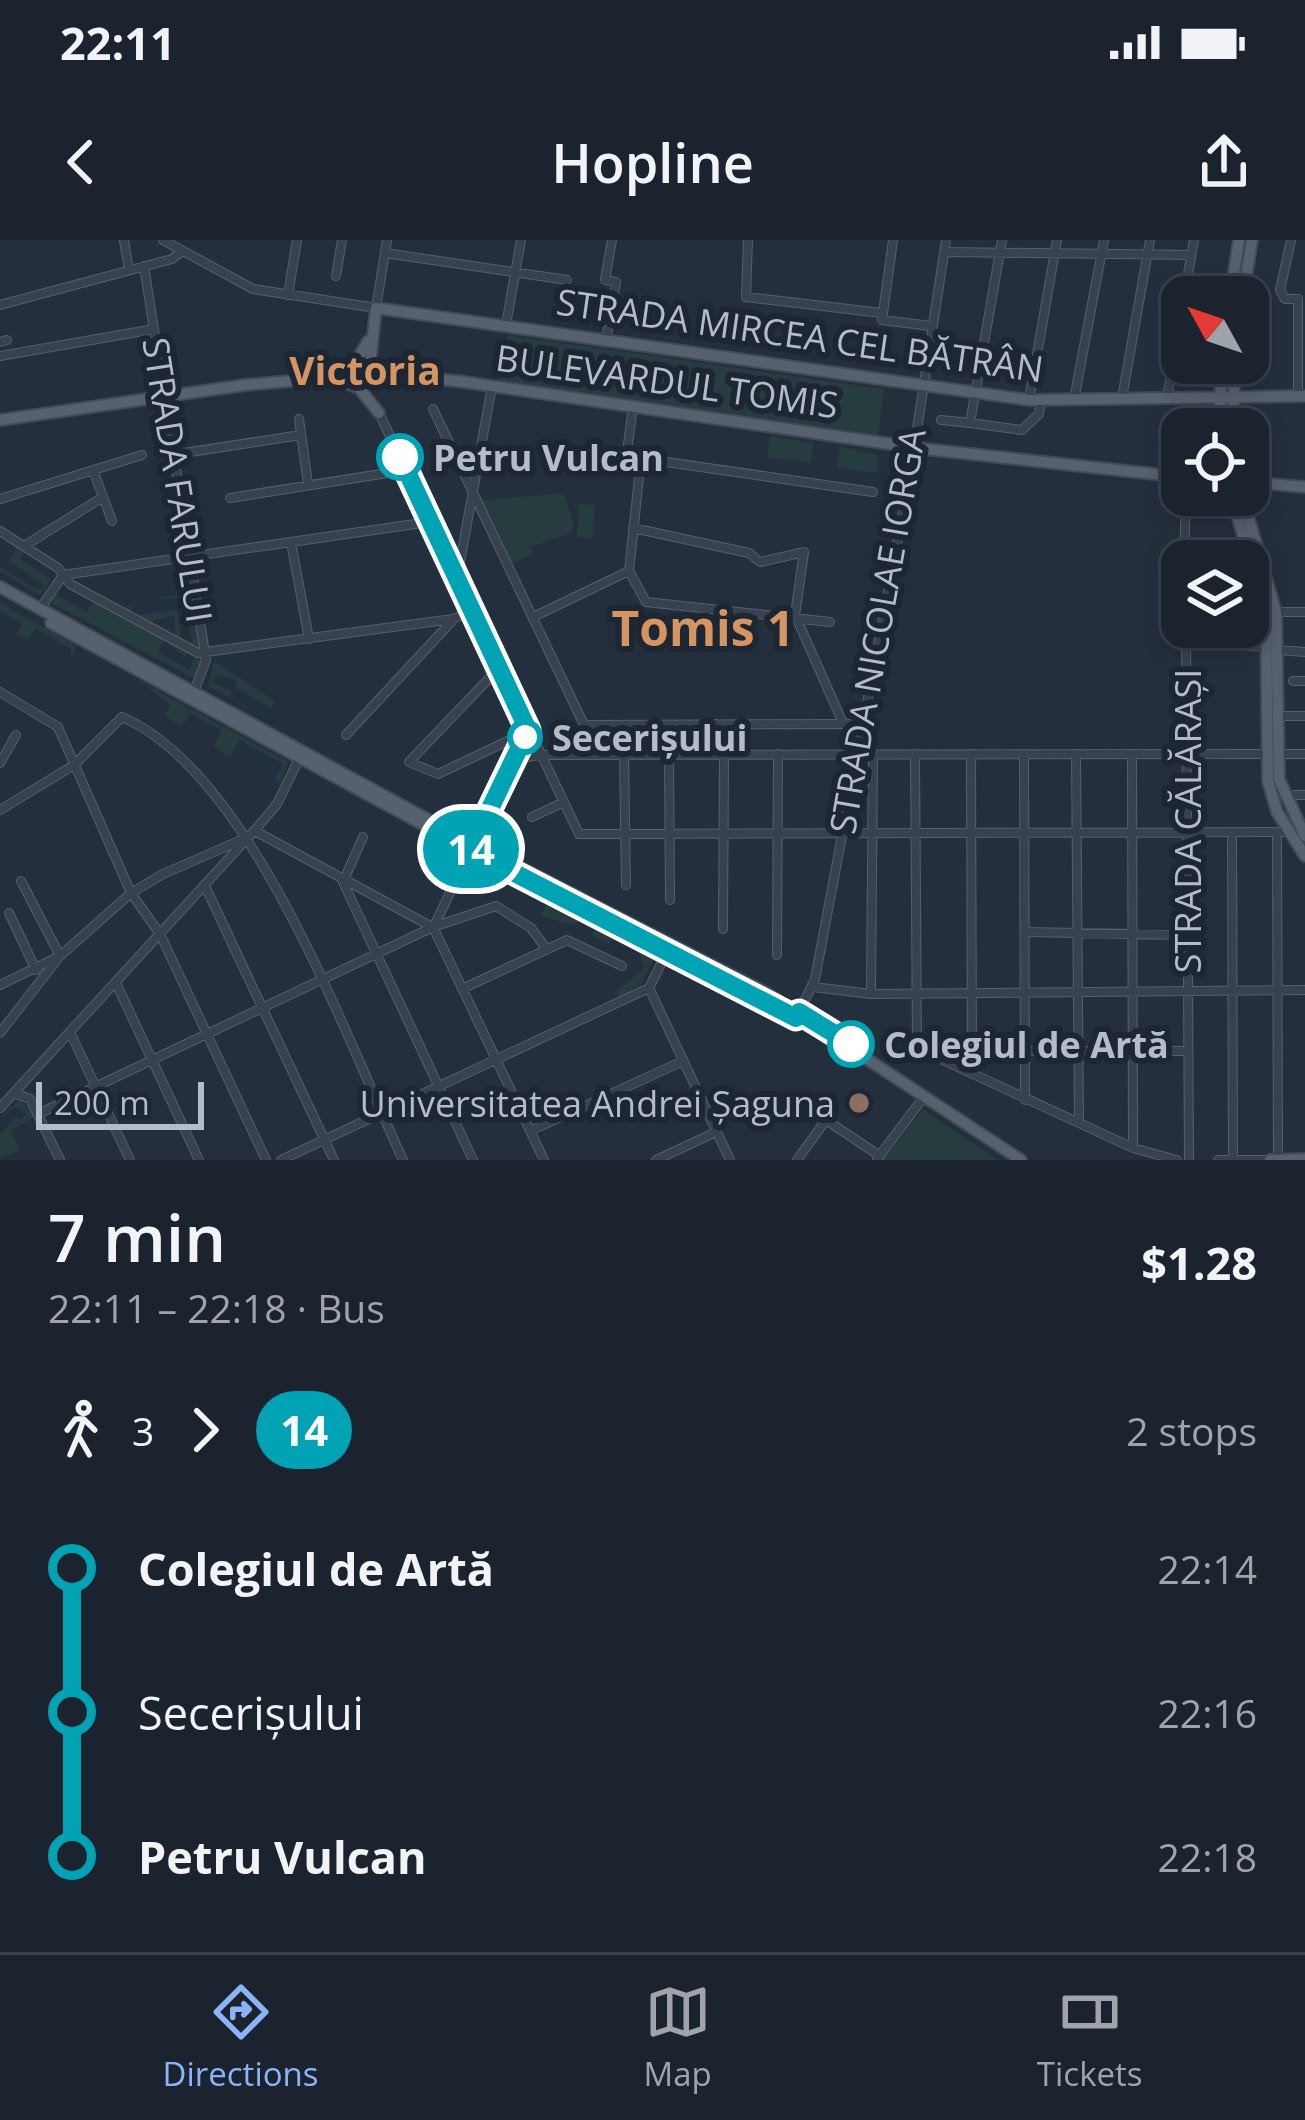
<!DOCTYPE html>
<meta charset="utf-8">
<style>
:root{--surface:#1b232e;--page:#282f3a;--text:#f1f3f6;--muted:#a0a4aa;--line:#39404a;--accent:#8ab4f8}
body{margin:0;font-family:"Open Sans",sans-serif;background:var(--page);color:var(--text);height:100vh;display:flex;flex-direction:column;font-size:45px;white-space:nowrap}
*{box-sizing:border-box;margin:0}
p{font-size:39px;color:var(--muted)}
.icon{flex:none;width:66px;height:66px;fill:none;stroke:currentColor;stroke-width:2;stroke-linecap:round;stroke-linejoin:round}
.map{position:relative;height:920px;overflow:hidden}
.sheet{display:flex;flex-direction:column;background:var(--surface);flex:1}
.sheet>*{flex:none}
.badge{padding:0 24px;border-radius:39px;font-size:42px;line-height:78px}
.needle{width:78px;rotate:310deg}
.buttons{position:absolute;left:1161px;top:36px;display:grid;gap:24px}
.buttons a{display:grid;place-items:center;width:108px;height:108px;border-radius:24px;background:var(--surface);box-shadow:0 6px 18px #0003,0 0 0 3px var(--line);font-size:60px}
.scale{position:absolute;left:36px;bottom:30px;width:168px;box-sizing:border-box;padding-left:12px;border:6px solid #b4bcc9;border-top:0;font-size:33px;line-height:42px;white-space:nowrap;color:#b4bcc9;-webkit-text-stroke:9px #1d2633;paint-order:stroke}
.map>.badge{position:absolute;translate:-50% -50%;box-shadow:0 0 0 6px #fff}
.legs{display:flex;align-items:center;gap:18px;height:132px;padding:0 48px;font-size:39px}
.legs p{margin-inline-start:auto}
.head{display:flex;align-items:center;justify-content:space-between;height:204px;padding:0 48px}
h1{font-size:66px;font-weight:600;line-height:90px}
ul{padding:0 48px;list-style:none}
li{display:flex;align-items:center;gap:42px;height:144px;font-size:45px}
li i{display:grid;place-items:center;width:18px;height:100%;margin:0 15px;background:currentColor}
li i::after{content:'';width:30px;height:30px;margin:-15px;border:9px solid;border-radius:50%;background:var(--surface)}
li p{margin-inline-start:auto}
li:first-child i{background:linear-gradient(#0000 50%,currentColor 0)}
li:last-child i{background:linear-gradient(currentColor 50%,#0000 0)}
.status{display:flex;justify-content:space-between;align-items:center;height:84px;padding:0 60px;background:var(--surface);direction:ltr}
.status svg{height:33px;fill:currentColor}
header{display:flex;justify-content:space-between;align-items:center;height:156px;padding:0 48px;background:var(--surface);font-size:54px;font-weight:600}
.dock{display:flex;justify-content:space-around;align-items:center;height:168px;border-top:3px solid var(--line);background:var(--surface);font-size:33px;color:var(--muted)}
.dock a{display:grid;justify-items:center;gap:6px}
.dock .on{color:var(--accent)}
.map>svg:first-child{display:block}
.green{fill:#263c3f}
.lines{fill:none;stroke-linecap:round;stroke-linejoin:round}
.minor-casing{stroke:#565f6c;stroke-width:10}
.major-casing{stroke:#414a57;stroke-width:14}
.minor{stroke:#38414e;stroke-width:8}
.major{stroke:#56606e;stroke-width:10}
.line-1-casing{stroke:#fff;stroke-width:27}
.line-1{stroke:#00a3b4;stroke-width:18}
.stop-1-dot{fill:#fff;stroke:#00a3b4;stroke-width:6}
.education-dot{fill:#8d6e63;stroke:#1d2633;stroke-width:4.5}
.labels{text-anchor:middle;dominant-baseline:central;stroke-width:12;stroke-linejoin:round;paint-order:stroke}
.street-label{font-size:36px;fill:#b4bcc9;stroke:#1d2633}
.stop-label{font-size:36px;font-weight:bold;fill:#b4bcc9;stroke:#1d2633;text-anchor:start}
.poi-label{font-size:36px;fill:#b4bcc9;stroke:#1d2633;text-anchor:end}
.neighbourhood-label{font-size:39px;font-weight:bold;fill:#d59563;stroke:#1d2633}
.district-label{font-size:48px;font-weight:bold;fill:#d59563;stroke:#1d2633}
</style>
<div class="status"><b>22:11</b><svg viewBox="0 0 49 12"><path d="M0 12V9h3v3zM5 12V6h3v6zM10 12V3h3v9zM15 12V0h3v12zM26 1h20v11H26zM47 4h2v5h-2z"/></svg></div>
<header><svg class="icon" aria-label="back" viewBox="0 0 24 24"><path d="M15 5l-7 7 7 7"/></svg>Hopline<svg class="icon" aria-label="share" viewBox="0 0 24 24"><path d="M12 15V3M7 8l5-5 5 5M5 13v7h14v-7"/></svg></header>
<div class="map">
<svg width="1305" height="920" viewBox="0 0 1305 920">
<rect width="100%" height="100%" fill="#242f3e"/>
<path class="green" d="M507,95L884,149L878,195L500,140Z
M770,196L814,203L811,223L767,217Z
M840,206L879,216L877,233L837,228Z
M557,254L564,255L574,284L570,293L531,307L534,313L512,324L481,260Z
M578,264L594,265L593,298L577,297Z
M0,293L25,309L20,319L51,339L40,355L0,331V327L39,351L44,344L9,321L16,309Z
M62,342L56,354L87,372L94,360L188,411L185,417L164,400L158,412L189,429L196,417L201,420L195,439L53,364L52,357Z
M190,352L200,410L175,400V375L146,383L126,373L125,367L131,366L133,376L177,369L182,402L192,401L184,358L155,359Z
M0,363L77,406L71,418V409L36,389L28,400L16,394L22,384L0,371Z
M214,421L275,461L271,468L234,447L237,441L217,434L213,443L232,451L230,457L265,478L208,446Z
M140,441L289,522L280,542L275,540L283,524L240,500L230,517L214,506L222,491L190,473L182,487L165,476L171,466Z
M546,665L648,710L653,720L641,744L619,757L616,752L644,728L639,711L612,698L609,704L592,696L595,689L578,681L575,686L541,676Z
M20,859L34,877L11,890L20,910L0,919V894L16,877L21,880L26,874L16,867L0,878Z
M923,869L990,915L996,920H882Z"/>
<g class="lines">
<defs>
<path id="minor" d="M124,0L129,30
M163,0L253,49L376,68L387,0
M748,0L746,57L882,73
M893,0L882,80L931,86
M1002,0L970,183L1022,190L1039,174L1041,161
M1291,0L1280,50L1285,59H1298V156
M944,12L1191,15
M385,13L567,40
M144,26L206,420L194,452
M336,36L342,0
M288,55L297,0
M1184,57L1194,0
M0,65L172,19L182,11
M506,85L521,0
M606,100L616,42L605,40L612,0
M0,102L7,100
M0,116L154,89
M1122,158L1150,0
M1167,158L1182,69
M1029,160L1057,0
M1074,160L1104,0
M633,166L627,212L632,217L873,252
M433,169L598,514
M379,173L579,594L1292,592
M299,179L308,244
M941,180L970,183
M171,215L301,195
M641,219L629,331L646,362L830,382
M93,230L112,281
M230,258L406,230
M0,259L142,215
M633,288L749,313L760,322L804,312L795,375
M0,291L58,328L70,344L198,413L453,379L472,371
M291,302L309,399
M24,306L103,257
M1184,321L1186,255
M457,339L492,146
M40,369L63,335L429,282
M1276,372H1305
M795,375L843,483
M533,377L629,331
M1186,387L1189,920
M1186,402L1266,407
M1277,410L1305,412
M499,428L409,522L438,534L514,498
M1293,441H1305
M0,452L58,487L131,653L160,694L266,920
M1278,476H1305
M716,484V514
M584,485L858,484
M346,495L452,381
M669,514L670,660
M915,514L917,808L1133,908L1177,920
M971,514L972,834
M1024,514L1025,860
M1076,514L1079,883
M1132,514L1133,908
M1277,514H1305
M624,515L626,645
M515,519L540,515L1266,514
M0,523L16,495
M1295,555H1305
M0,570L74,525L122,477C252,533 344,794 403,920
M532,577L562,563
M255,591L432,687
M1232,592L1233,920
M1277,592L1278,918
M363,597L343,642L473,920
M205,646L334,920
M9,673L36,730
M434,686L528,490
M433,687L544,920
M723,689L724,514
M1025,692L1188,695
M668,710L649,748L730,920
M777,715L778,514
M116,743L199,920
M0,745L60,716L131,653L163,634L246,598
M813,747L871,754L1305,750
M462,749L567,700L622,726
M871,754L873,514
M798,774L815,739L910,235L946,0
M70,792L130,920
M0,793L60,716L21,641
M1025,811H1188
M14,853L30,859L60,920
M0,868L255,590L277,564L299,519
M38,874L433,687L496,666L531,688L547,710
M530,891L683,821
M877,919L923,858
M281,920L649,748
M656,920L716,892
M797,920L826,880L880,916
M1218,920H1268"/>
<path id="major" d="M1230,57L1239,0
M1243,57L1252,0
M335,132L357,120L368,101
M369,134L376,68L1029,160L1305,156
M333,138L359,148L379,173
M0,180L245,145L369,134L457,141L925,209L1182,237
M1220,189L1221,123
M1233,189L1235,123
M1248,242L1305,247
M1231,255L1266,372L1268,541L1277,572L1305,616
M1242,255L1276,372L1279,539L1305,596
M0,347L447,590L768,754L1021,920
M51,383L483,617
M485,580L486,601L495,614
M445,599L460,630
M1270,920L1305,919"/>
</defs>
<use href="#minor" class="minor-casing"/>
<use href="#major" class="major-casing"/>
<use href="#minor" class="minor"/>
<use href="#major" class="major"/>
</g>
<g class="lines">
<defs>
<path id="line-1" d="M400,217L528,490L470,610L796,778L799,772L851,804"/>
</defs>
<use href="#line-1" class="line-1-casing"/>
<use href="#line-1" class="line-1"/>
</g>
<g class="stop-1-dot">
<circle cx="400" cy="217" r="21"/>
<circle cx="525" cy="497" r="15"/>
<circle cx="851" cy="804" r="21"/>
</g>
<circle class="education-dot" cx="859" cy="863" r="12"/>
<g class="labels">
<g class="street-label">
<text transform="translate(800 95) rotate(8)">STRADA MIRCEA CEL BĂTRÂN</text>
<text transform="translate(667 141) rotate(8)">BULEVARDUL TOMIS</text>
<text transform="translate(178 240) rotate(81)">STRADA FARULUI</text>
<text transform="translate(877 391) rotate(-80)">STRADA NICOLAE IORGA</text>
<text transform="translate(1187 581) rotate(-90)">STRADA CĂLĂRAȘI</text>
</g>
<g class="stop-label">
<text x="433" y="217">Petru Vulcan</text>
<text x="552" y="497">Secerișului</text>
<text x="884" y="804">Colegiul de Artă</text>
</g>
<g class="poi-label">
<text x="835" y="863">Universitatea Andrei Șaguna</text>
</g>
<g class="neighbourhood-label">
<text x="365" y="129">Victoria</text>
</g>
<g class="district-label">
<text x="703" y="387">Tomis 1</text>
</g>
</g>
</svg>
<div class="buttons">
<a><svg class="needle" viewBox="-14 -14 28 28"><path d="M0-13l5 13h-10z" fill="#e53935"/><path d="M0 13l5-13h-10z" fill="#a0a4aa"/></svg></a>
<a><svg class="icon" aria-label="locate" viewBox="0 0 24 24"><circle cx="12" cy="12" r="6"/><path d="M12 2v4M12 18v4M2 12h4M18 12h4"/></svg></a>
<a><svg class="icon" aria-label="layers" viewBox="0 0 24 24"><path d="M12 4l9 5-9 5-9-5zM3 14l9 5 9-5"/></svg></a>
</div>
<div class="scale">200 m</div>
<b class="badge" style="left:471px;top:609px;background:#00a3b4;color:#fff">14</b>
</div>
<section class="sheet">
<div class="head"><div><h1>7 min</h1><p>22:11 – 22:18 · Bus</p></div><b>$1.28</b></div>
<div class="legs"><svg class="icon" aria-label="walk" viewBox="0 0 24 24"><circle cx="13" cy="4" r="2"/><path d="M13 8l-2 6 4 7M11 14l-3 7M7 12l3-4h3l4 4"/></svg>3<svg class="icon" aria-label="forward" viewBox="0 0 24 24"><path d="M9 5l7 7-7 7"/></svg><b class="badge" style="background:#00a3b4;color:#fff">14</b><p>2 stops</p></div>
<ul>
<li><i style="color:#00a3b4"></i><b>Colegiul de Artă</b><p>22:14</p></li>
<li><i style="color:#00a3b4"></i><span>Secerișului</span><p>22:16</p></li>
<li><i style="color:#00a3b4"></i><b>Petru Vulcan</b><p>22:18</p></li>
</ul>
</section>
<nav class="dock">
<a class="on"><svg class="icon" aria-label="directions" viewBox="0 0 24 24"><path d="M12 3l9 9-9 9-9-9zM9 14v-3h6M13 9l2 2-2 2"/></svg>Directions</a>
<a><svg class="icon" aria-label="map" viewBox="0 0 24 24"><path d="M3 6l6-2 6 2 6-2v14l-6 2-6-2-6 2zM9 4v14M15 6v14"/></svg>Map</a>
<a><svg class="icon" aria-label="tickets" viewBox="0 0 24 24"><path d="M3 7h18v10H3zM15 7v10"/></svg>Tickets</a>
</nav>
